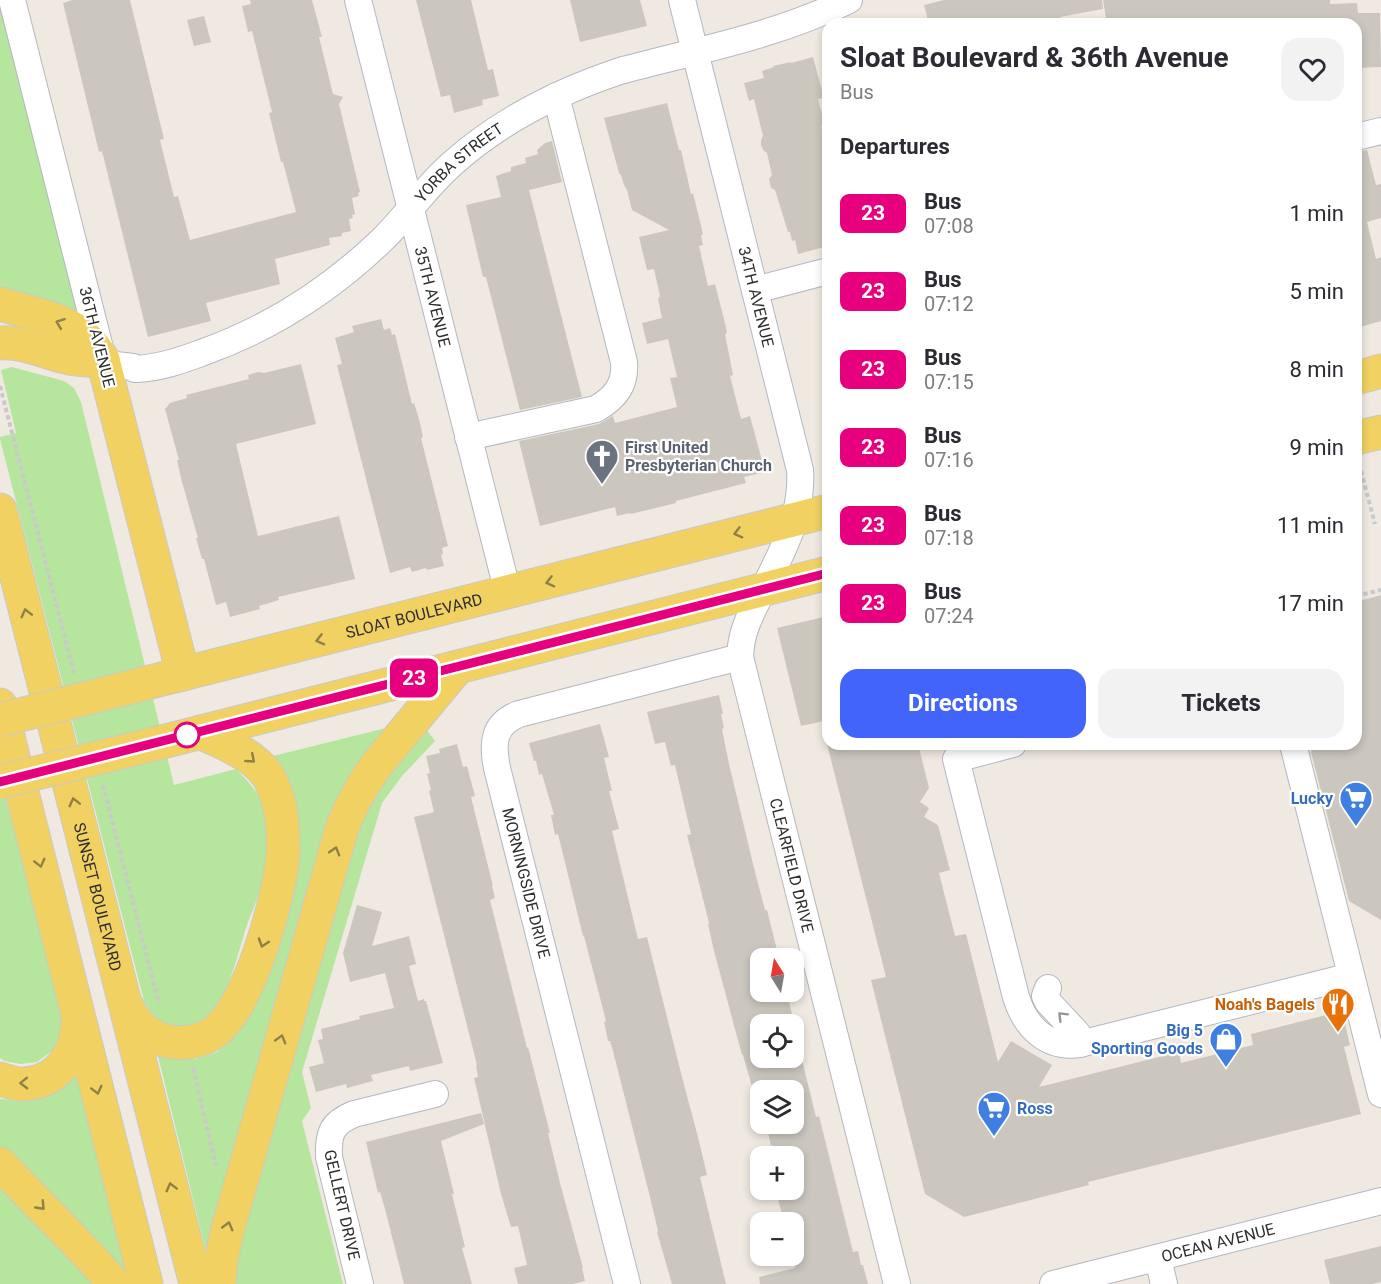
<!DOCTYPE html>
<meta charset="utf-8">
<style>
:root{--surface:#fff;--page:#f2f2f3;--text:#2b2b33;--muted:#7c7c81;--accent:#4264fb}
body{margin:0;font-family:Roboto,sans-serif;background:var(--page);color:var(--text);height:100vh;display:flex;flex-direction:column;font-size:22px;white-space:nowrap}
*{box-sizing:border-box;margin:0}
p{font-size:20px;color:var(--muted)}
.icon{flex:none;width:33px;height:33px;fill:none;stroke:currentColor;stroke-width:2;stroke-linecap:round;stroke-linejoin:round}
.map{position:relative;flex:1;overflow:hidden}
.details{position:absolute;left:822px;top:18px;width:540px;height:732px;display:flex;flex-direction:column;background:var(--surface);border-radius:18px;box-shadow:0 3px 9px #0003}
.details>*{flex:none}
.badge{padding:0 12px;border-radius:9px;font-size:21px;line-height:39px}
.needle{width:39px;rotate:349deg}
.tools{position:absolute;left:750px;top:948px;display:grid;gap:12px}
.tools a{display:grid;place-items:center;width:54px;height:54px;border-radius:12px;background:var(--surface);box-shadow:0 3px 9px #0003;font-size:30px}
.map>.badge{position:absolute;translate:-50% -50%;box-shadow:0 0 0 3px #fff}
h2{padding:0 18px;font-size:22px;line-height:54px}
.round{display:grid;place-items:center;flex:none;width:63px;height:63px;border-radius:18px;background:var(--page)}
.headline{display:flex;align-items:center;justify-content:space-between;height:102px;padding:0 18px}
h1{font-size:28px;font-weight:700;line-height:45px}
.primary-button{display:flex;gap:12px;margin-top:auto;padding:12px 18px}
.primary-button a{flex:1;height:69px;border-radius:18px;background:var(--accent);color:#fff;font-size:24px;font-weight:700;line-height:69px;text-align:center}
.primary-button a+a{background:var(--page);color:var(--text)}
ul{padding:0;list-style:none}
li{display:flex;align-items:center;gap:18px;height:78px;padding:0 18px}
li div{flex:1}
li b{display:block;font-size:22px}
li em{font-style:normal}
li .badge{min-width:66px;font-weight:700;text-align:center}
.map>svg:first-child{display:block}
.green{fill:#b6e59e}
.building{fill:#cbc7bf;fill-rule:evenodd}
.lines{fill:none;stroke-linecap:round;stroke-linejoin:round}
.minor-casing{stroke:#b4b7c1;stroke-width:28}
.major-casing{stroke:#c9c9c9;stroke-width:35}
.path{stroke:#c9c9c9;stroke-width:4;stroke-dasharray:4.5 3;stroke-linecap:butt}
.minor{stroke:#fff;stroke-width:26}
.major{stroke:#f2d163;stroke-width:33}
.major-bridge-casing{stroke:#c9c9c9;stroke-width:35;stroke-linecap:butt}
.major-bridge{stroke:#f2d163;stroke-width:33}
.oneway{stroke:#908048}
.oneway2{stroke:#969696}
.line-casing{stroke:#fff;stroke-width:14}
.line{stroke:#e6007e;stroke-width:9}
.stop-dot{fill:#fff;stroke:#e6007e;stroke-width:3}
.labels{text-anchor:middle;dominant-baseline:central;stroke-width:4.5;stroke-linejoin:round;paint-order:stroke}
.street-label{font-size:16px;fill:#2e2e2e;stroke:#fff}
.worship-label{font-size:16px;font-weight:bold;fill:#5b616d;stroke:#fff;text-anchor:start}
.shop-label{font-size:16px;font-weight:bold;fill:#366cbe;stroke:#fff;text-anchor:end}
.food-label{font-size:16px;font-weight:bold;fill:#c56008;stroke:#fff;text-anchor:end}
</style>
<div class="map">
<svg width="1381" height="1284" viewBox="0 0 1381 1284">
<rect width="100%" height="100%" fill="#efe9e1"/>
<path class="green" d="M0,0L90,309L72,315L0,304Z
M12,367L64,381L74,388L81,402L174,785L236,769C249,782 262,795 265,814C269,836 266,861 262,882C259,897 252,911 247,925C240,946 228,996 214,1010C204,1020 192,1027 178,1027C161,1026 152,1015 144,1001L0,439V437L16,433L1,370Z
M394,726L209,1264L158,1056L195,1059L217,1052L233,1037L252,1011L274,963L295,883L299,822L292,787L282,766L273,756Z
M426,729L435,741L402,776L382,803L302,1072L311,1108L302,1121L343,1284H233L236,1252L357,832L374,790Z
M0,778L58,996L63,1026L53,1050L37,1062L21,1064L4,1061L0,1058Z
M73,1077H78L127,1272L124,1276L0,1150V1099C8,1099 17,1102 25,1101C44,1100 59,1089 73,1077Z
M0,1185L98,1284H0Z"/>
<path class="building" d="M72,0H130L164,139L160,140L174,197L178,196L190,240L296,212L283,162H281L269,113L272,112L252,31L248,32L242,6L251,4L250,0H312L322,37H319L333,94L343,97L339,104L360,192L358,193L359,196L352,198L355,214L352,215L353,218L349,219L351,231L342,233V236L329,238L330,245L275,259L280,284L206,303L211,321L148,337L102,151L99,152L63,3Z
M416,0H471L488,70L493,69L499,96L482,100L483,105L454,113L450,95L441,97Z
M570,0H640L647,26L580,42Z
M944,0H1102L1103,9L1060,17L1062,24H929L924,5Z
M1103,0H1330V4L1357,3L1358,13H1380L1381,67L1356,68V24H1107Z
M204,16L211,42L194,46L187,20Z
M813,57L824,98L818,99L824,122L821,128L827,134L828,140L825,150L828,160V246L798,254L795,240L792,241L790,232H788L775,190L771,188L769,179L772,175L767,153L763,150L761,145V140L763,136L754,99L749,101L744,83L764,78L762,71L774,67L773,66L791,62V63Z
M667,103L679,150H681L691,194L693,193L703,234L701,236L703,245L699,246L708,286L715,284L725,323L727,333L725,334L733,375L730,376L741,419L750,416L765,472L744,477L746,483L676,501V503L631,514L630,513L617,516L615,507L540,526L519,441L599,424L613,416L615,423L677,407L670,378L677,377L668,339L647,344L642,323L662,318L658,299L660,296L654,269L647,270L639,237L669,230L632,210L627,190L624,185L621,175L619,173L604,118Z
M552,141L562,182L529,190L582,397L520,410L486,277H483L466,205L501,197L496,176L511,171V167L526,163L525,158L538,154L537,150L545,143Z
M1367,150L1376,185L1381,184V218L1367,222L1376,259L1381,257V321L1356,328V152Z
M381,319L384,330L390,328L392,335L395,334L412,404L414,403L419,419L423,437L421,438L448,546L442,548L443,554L441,555L444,566L427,570L426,568L412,572L410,567L390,573L337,365L342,364L335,338L354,332L352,326Z
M301,364L316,424L236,444L258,536L339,516L355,579L278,597L279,600L259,606L260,609L230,617L226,602L216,605L204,559H202L196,538H198L182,482L177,460H179L165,409L170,403L187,398L186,395L249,379L248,375L258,372L264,373Z
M1381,595V920L1349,901L1311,752L1316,744H1356V602Z
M828,616V720L801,726L777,628Z
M719,695L723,714H721L724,728L722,729L729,764L755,872L765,910H767L779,958H760V992H787L803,1064L816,1117L819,1116L853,1252L858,1251L861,1265H863L868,1284H760L759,1277L795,1268L792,1256H794V1222H784L778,1199L786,1197L784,1190H794V1156H776L773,1145L771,1146L766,1124L760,1125L753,1097H755L743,1055H742L714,951L708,924L709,923L687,835L691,834L675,765L671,766L665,742L655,744L647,712ZM760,1024H794V1058H760ZM760,1090H794V1124H760Z
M600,724L609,757L604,758L612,791H609L619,829L612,831L638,939L647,937L682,1077L699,1141L707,1175L700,1177L726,1284H672L657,1232L658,1231L650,1197L613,1051L610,1041H608L604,1022L606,1021L584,936H583L558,834L555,835L551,815H554L542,774L539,775L536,761H534L529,743Z
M457,744L463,767L467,766L475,796L471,797L493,886H492L495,898L490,900L527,1048L528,1047L550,1133H548L560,1183L583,1268H582L585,1281L573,1284H518L514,1268L527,1265L518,1226L511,1227L501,1194L474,1078L478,1077L476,1065H477L414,817L434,812L429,791L431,790L427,774L430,773L426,756L440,753L439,749Z
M827,744H918L929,788L920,802L929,808L924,817L938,825L950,870L939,873L955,936L966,934L998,1062L1011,1041L1052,1065L1039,1087L1179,1052L1181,1063L1253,1045L1251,1034L1342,1011L1350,1045L1344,1047L1361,1114L1088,1182L1089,1185L964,1217L925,1194L871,980L886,977Z
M357,905L382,912L372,946L409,936L416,964L409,966L418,1001L424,999V1001H426L443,1063L410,1071L409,1066L371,1075L373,1081L347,1088L346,1084L316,1092L309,1067L324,1063L318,1040L323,1039L321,1029L360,1019L359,1016L394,1008L385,973L350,982L343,953Z
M481,1113L484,1124L441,1141L454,1194H452L465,1247L462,1248L472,1284H404L385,1209L380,1192L378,1193L366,1142Z
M1381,1246V1282L1372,1284H1330L1324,1260Z"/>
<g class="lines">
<defs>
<g id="minor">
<path id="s1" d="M12,0L103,360L116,365L133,367L135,369C159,368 180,361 201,353C269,329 330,290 382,240C407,216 426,186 453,163C501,120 560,91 620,71C698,50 776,36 849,0"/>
<path id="s2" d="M358,0L508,593"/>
<path id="s3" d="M682,0L800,470C803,513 783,551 764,588C752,612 741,629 740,657L897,1284"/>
<path d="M1356,137L1381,131"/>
<path d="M755,290L828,271"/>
<path d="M468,437L596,409C615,398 626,385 624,362L556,96"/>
<path d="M1013,744L956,759L1016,997C1025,1026 1046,1049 1080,1044L1351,976"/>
<path d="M1293,744L1381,1094"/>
<path d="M1048,988L1045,996L1048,1002L1077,1033L1080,1044"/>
<path d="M1158,1258L1164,1284"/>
<path d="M360,1284L329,1157C328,1133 332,1123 354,1114L435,1094"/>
<path d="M627,1284L497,768C492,743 493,724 519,714L740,657"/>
<path id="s4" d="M1053,1284L1381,1201"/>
</g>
<g id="major">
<path d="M0,304C27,312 64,318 85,337C93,344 98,352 103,360L183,674"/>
<path d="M0,343C23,341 43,352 65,357C78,360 90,361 103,360"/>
<path d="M1356,378L1381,371"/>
<path d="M1356,438L1381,432"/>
<path id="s5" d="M0,510L196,1284"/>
<path id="s6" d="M91,697L828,511"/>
<path d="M0,705L146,1284"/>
<path d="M166,741L828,573"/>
<path d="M128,1008C137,1027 151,1039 172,1042C186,1044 200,1041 212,1034C249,1010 279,899 283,855C284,829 282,799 268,776C252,753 224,744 200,732"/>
<path d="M0,1079C6,1081 12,1083 19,1084C57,1085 78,1054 78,1018"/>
<path d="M0,1164L94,1261L114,1284"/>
<path d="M219,1284L221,1260L227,1232L342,828L352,805L365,782L378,763L458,667"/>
</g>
</defs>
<use href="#minor" class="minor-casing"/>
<use href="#major" class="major-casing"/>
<path class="path" d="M0,386L74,673
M1361,471L1375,524
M1356,596L1381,590
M103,785L159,1004
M193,1068L216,1166"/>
<use href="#minor" class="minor"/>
<use href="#major" class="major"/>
<defs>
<path id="major-bridge" d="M0,720L91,697
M0,782L166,741"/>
</defs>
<use href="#major-bridge" class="major-bridge-casing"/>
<use href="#major-bridge" class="major-bridge"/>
</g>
<defs><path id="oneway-chevron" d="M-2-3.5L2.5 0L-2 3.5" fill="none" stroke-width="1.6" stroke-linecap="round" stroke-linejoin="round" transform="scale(1.5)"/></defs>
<g class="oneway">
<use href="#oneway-chevron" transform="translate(60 323) rotate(-159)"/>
<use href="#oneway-chevron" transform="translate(738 533) rotate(165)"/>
<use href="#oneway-chevron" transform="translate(550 582) rotate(166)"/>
<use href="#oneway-chevron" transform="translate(26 613) rotate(-104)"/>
<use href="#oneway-chevron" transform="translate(320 640) rotate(166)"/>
<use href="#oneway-chevron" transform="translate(251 759) rotate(41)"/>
<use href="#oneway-chevron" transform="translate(74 802) rotate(-104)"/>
<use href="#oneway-chevron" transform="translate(335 851) rotate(-73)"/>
<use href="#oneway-chevron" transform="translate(40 863) rotate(76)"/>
<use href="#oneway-chevron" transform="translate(263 943) rotate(108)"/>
<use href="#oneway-chevron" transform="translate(281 1039) rotate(-74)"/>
<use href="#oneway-chevron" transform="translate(24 1083) rotate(179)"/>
<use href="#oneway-chevron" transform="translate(97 1090) rotate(76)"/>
<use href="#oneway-chevron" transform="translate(171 1187) rotate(-104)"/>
<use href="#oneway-chevron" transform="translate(41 1206) rotate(46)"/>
<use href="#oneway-chevron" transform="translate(228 1226) rotate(-75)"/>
</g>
<use class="oneway2" href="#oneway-chevron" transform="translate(1062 1016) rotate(-135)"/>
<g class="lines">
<defs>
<path id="line" d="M0,782L828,573"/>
</defs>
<use href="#line" class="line-casing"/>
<use href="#line" class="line"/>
</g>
<defs>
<symbol id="church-pin" viewBox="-11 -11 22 30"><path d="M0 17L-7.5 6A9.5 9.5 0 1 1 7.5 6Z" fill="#6b7280" stroke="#fff"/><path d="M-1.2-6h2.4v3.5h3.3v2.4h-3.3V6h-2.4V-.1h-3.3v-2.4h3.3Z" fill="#fff"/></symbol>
<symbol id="supermarket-pin" viewBox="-11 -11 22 30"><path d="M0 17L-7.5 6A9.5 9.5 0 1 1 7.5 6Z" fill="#3f7fe0" stroke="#fff"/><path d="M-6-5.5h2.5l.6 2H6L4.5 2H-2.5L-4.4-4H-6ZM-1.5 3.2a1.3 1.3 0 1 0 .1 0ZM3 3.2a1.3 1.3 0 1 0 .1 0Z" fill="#fff"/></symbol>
<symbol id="restaurant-pin" viewBox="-11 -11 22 30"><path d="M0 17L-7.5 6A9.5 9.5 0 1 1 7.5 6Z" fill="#e8710a" stroke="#fff"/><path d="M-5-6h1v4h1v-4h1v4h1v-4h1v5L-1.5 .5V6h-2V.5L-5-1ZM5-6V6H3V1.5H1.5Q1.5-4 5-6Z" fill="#fff"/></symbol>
<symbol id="shop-pin" viewBox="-11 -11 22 30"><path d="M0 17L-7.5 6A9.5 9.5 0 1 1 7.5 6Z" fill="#3f7fe0" stroke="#fff"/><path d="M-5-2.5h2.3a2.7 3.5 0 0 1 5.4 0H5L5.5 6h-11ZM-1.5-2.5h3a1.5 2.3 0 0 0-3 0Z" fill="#fff"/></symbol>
</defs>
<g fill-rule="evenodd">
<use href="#church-pin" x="583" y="437" width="38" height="52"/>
<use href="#supermarket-pin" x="1337" y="779" width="38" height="52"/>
<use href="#restaurant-pin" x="1319" y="985" width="38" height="52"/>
<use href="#shop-pin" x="1207" y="1020" width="38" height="52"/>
<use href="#supermarket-pin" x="975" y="1089" width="38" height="52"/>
</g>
<circle class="stop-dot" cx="187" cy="735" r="12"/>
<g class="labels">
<g class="street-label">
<text stroke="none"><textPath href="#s1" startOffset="798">YORBA STREET</textPath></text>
<text stroke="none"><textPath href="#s2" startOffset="306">35TH AVENUE</textPath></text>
<text stroke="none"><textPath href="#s3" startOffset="306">34TH AVENUE</textPath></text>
<text transform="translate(97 337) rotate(76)">36TH AVENUE</text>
<text stroke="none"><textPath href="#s6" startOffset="333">SLOAT BOULEVARD</textPath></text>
<text stroke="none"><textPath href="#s3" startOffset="898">CLEARFIELD DRIVE</textPath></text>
<text transform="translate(526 883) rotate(76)">MORNINGSIDE DRIVE</text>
<text stroke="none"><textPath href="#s5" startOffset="399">SUNSET BOULEVARD</textPath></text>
<text transform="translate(342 1205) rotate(77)">GELLERT DRIVE</text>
<text stroke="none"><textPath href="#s4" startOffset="170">OCEAN AVENUE</textPath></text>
</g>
<g class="worship-label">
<text x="625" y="447">First United<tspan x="625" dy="18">Presbyterian Church</tspan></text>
</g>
<g class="shop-label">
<text x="1333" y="798">Lucky</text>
<text x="1203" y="1030">Big 5<tspan x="1203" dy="18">Sporting Goods</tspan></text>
<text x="1017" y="1108" text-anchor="start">Ross</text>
</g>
<g class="food-label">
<text x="1315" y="1004">Noah's Bagels</text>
</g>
</g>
</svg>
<div class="tools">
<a><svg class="needle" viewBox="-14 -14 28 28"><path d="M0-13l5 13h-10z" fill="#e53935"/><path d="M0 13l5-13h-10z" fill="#7c7c81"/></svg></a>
<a><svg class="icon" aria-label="locate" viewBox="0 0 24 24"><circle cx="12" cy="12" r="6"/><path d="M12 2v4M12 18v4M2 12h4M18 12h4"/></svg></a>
<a><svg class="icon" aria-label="layers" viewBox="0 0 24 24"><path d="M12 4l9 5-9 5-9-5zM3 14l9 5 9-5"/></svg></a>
<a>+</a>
<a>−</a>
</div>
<b class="badge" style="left:414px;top:678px;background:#e6007e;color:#fff">23</b>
<section class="details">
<div class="headline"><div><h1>Sloat Boulevard &amp; 36th Avenue</h1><p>Bus</p></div><a class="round"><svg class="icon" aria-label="heart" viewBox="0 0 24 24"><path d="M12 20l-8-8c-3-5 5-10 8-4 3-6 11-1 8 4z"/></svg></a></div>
<h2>Departures</h2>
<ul>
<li><span class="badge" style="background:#e6007e;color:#fff">23</span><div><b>Bus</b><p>07:08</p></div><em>1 min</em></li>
<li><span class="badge" style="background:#e6007e;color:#fff">23</span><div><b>Bus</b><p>07:12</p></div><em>5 min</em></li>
<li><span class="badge" style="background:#e6007e;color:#fff">23</span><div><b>Bus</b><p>07:15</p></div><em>8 min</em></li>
<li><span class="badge" style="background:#e6007e;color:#fff">23</span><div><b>Bus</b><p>07:16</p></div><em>9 min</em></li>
<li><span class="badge" style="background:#e6007e;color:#fff">23</span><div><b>Bus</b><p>07:18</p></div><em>11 min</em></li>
<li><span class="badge" style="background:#e6007e;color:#fff">23</span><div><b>Bus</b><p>07:24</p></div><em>17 min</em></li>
</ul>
<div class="primary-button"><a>Directions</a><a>Tickets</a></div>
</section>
</div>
